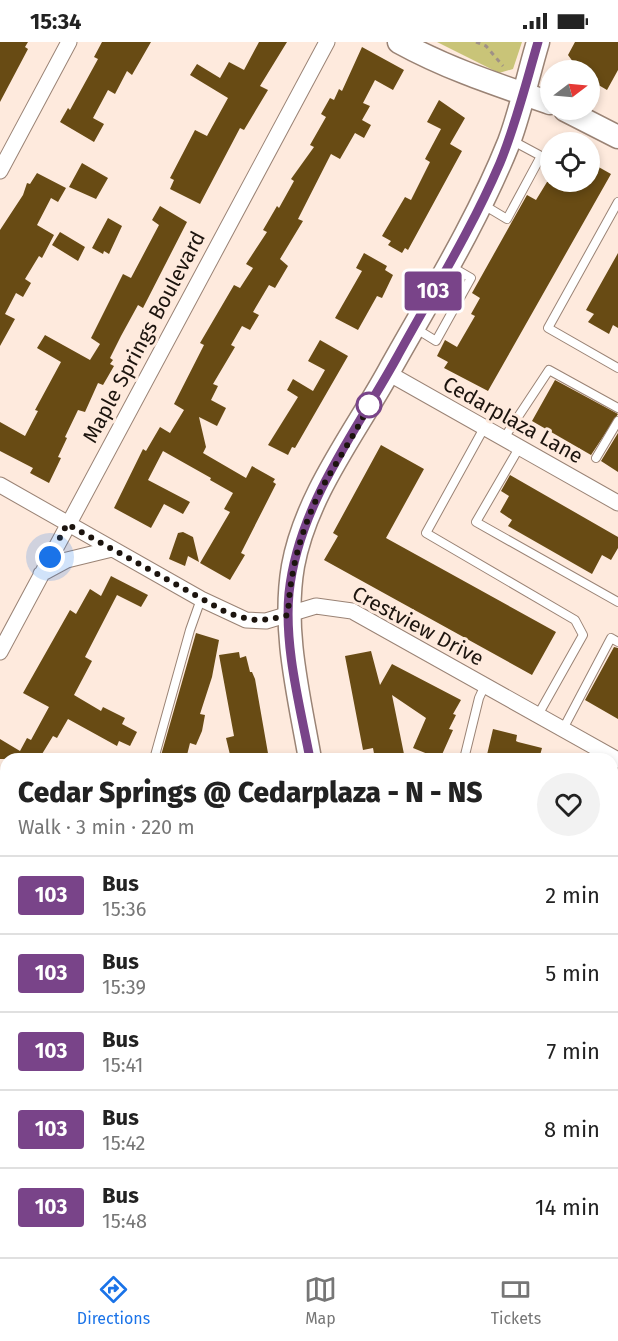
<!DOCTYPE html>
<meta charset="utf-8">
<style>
:root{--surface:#fff;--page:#f2f2f2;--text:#222;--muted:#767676;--line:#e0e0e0;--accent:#1a73e8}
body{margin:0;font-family:"Fira Sans",sans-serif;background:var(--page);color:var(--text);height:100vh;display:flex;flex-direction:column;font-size:22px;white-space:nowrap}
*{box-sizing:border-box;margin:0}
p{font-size:20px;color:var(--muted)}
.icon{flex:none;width:33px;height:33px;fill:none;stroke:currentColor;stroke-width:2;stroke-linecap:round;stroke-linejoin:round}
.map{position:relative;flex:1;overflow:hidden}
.panel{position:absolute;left:0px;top:711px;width:618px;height:504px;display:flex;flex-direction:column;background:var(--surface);border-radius:18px 18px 0 0;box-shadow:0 3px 9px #0003}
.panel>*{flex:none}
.badge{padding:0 12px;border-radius:4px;font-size:21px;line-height:39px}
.needle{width:39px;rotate:74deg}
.tools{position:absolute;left:540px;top:18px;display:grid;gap:12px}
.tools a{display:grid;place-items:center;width:60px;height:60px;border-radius:50%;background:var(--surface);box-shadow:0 3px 9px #0003;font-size:30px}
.you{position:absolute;width:30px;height:30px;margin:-15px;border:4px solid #fff;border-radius:50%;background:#1a73e8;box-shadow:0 0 0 9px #1a73e833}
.map>.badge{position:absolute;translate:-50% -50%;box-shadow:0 0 0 3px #fff}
.round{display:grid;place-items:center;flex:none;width:63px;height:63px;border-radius:32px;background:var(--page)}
.summary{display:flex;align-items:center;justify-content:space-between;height:102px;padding:0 18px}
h1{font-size:28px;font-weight:800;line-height:45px}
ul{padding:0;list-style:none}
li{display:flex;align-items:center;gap:18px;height:78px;padding:0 18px;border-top:2px solid var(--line)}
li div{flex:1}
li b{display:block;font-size:22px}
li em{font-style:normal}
li .badge{min-width:66px;font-weight:700;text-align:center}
.status{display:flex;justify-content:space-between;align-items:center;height:42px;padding:0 30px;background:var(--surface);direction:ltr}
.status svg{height:16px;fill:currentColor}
.tab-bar{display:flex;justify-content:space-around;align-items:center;height:84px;border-top:2px solid var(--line);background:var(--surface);font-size:16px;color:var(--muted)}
.tab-bar a{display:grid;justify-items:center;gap:3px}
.tab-bar .on{color:var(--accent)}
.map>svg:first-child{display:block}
.green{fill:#c9c478}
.building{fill:#684b14}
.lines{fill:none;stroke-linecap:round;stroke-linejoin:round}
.lane-casing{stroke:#9a8375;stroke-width:10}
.street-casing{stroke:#9a8375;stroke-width:17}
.secondary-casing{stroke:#9a8375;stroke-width:25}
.path{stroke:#9f9086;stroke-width:3;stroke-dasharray:4.5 4.5;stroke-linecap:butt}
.lane{stroke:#fff;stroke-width:8}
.street{stroke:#fff;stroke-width:15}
.secondary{stroke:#fff;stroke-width:22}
.line-casing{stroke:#fff;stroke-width:14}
.line{stroke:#794489;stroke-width:9}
.walk{stroke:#1c140e;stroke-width:6;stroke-dasharray:0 10.8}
.stop-dot{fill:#fff;stroke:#794489;stroke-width:3}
.labels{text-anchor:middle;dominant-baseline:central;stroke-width:6;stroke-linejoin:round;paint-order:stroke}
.street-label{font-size:21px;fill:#1c140e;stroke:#feeadd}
</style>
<div class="status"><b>15:34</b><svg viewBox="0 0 49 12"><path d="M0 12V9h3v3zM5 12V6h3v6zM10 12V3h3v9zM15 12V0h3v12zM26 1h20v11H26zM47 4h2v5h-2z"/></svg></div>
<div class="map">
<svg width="618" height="1215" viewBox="0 0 618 1215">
<rect width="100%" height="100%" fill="#feeadd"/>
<path class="green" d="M437,0H522L513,27L499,31Z"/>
<path class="building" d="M0,0H28L25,5L28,7L0,60Z
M102,0H151L132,33L127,29L115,52L108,48L93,76L104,82L94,100L60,80L68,66L70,68L98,17L94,15Z
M259,0H287L260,44L268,48L244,88L240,86L200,162L170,147L174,138L170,136L195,88L207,94L228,56L190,33L197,22L220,36L229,20L244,28Z
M575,0H618V28L607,48L590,38V28H579L568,13Z
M362,5L404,28L393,48L375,38L363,61L370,64L362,78L371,83L364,96L355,91L340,117L331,112L298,177L303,179L280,217L288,224L275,246L269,243L253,270L259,273L250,288L242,284L231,303L235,305L213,342L218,344L211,358L226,366L217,384L199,375L206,405L203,411L246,436L252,424L275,437L273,440L276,442L241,511L245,513L230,538L200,521L230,470L224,467L233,451L210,438L211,436L163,409L148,438L190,460L183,472L164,462L151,486L114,466L143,407L146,409L160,385L170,391L184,368L174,362L204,303L200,301L234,243L240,246L253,226L246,222L267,190L263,188L277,164L279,166L294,139L291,137L314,105L310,103L326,75L321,72L330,56L334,58L339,47L342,49Z
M439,58L465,76L450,102L462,109L408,208L405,206L402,211L388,203L391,199L382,194L405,155L411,158L430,120L425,117L441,87L427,80Z
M82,121L108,136L96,157L69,145Z
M595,123L611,132L488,349L444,326L448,320L437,314L445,298L457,305L475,274L471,272L480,256L472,251L527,153L536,158L547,140H590Z
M37,131L66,146L58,160L51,156L37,183L54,193L42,216L39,214L25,237L31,241L23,255L16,251L5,272L15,277L0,304V188L23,153L27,141L30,142Z
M160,164L187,180L143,266L138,263L121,294L110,316L113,318L110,322L114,324L103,343L98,341L85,370L78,368L65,395L67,396L58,415L61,416L49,441L30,431L33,426L0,409V380L25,394L38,369L35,368L61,320L37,306L45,293L90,318L100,302L91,296L123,232L131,236L159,183L152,178Z
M108,176L122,184L109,212L104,209L103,212L92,206Z
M60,190L85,205L78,219L52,203Z
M364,211L387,224L385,228L393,233L382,256L377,254L358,288L335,276L362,229L356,226Z
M618,211V286L613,283L609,292L588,280L594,272L586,268Z
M320,298L348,314L295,406L292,405L288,413L268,403L298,355L287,348L293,337L313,349L325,328L308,319Z
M555,338L618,372L591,413L532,379Z
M618,391V430L601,419Z
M381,403L424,427L386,496L556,590L532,633L324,518L338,494L333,491Z
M510,433L618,495V506L611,518L602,513L592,532L508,484L512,478L500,470L509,454L501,449Z
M183,490L193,495L199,520L188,514L185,524L169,517L178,491Z
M111,534L148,553L141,565L117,553L85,615L92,619L74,653L101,669L103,665L125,676L122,682L137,690L130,704L119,699L117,704L68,677L57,696L53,694L39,717H0V697L20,709L27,696L31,698L49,665L23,651L70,568L76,572L90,547L101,554Z
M196,591L219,598L212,635L200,672L205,673L202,689L196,703L190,701L186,717H160Z
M614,605L618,606V677L585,658Z
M371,609L380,643L392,622L461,658L453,672L456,673L449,687L453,688L440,717L413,706L426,676L392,653L405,717H375L373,706L363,708L345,614Z
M239,610L240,616L246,614L250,630H252L255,637L269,717H252V715L231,717L226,696L234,694L219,613Z
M493,687L517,693L516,699L518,700L542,706L539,717H486Z"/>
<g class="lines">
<defs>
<path id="lane" d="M618,160L548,286L618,326
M482,162L507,177L541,114L513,99
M415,286L436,299L471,236L452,225
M484,386L426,491L575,578L583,593L538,673
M504,396L549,328L618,366
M519,406L476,480L618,560
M596,416L618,379
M563,687L611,596L618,600
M154,717L190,588L201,557
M464,717L479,656L485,643
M0,890L6,876
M0,971L6,972
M0,1205L14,1215"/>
<path id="street" d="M0,129L69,0
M388,331L618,461
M0,443L201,557L246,578L266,579L316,564L352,569L618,718
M41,532L67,518L112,507
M0,610L327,0
M534,1215L535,1209"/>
<path id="secondary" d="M399,0C448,27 498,43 550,61
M565,68L618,95
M310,717C299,654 282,588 293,524C306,453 355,391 389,329C431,254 477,180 509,100C521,68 528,33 538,0
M292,1215L293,1209"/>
</defs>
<use href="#lane" class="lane-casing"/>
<use href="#street" class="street-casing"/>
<use href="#secondary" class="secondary-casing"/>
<path class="path" d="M476,0L486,4L503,24"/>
<use href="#lane" class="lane"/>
<use href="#street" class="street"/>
<use href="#secondary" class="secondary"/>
</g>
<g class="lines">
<defs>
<path id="line" d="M310,717C300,664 284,605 289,551C298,464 355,391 396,317C431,253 471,189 500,121C516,82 526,41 538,0"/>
</defs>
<use href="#line" class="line-casing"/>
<use href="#line" class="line"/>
<path class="walk" d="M50,515L67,482L224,569C251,580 261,580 288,573C290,527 302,484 323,444C338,417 356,391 369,363"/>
</g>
<circle class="stop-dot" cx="369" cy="363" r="12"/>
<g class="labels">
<g class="street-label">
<text transform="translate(144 295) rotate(-62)">Maple Springs Boulevard</text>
<text transform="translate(513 378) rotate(29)">Cedarplaza Lane</text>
<text transform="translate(418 584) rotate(28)">Crestview Drive</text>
</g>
</g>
</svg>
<div class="tools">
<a><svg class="needle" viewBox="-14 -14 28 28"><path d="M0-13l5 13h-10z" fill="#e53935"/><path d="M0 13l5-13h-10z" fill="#767676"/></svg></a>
<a><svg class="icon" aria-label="locate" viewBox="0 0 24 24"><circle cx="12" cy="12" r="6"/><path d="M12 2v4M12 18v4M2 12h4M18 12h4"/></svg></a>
</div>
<div class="you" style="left:50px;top:515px"></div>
<b class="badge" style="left:433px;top:249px;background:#794489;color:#fff">103</b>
<section class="panel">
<div class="summary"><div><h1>Cedar Springs @ Cedarplaza - N - NS</h1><p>Walk · 3 min · 220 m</p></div><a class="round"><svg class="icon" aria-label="heart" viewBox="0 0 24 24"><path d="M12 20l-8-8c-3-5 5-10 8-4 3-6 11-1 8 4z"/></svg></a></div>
<ul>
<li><span class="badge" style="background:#794489;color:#fff">103</span><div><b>Bus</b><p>15:36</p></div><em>2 min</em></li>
<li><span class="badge" style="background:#794489;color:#fff">103</span><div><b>Bus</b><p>15:39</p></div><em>5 min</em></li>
<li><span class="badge" style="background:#794489;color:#fff">103</span><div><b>Bus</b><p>15:41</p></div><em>7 min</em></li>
<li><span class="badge" style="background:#794489;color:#fff">103</span><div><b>Bus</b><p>15:42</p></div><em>8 min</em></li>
<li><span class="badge" style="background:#794489;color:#fff">103</span><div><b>Bus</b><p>15:48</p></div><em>14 min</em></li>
</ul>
</section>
</div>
<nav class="tab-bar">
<a class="on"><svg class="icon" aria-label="directions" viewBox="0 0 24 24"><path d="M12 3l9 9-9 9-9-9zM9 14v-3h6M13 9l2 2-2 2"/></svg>Directions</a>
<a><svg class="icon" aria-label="map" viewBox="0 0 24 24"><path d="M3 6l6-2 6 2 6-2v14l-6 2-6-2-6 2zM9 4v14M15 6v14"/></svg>Map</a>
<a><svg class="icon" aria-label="tickets" viewBox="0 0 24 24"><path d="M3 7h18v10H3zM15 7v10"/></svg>Tickets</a>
</nav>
